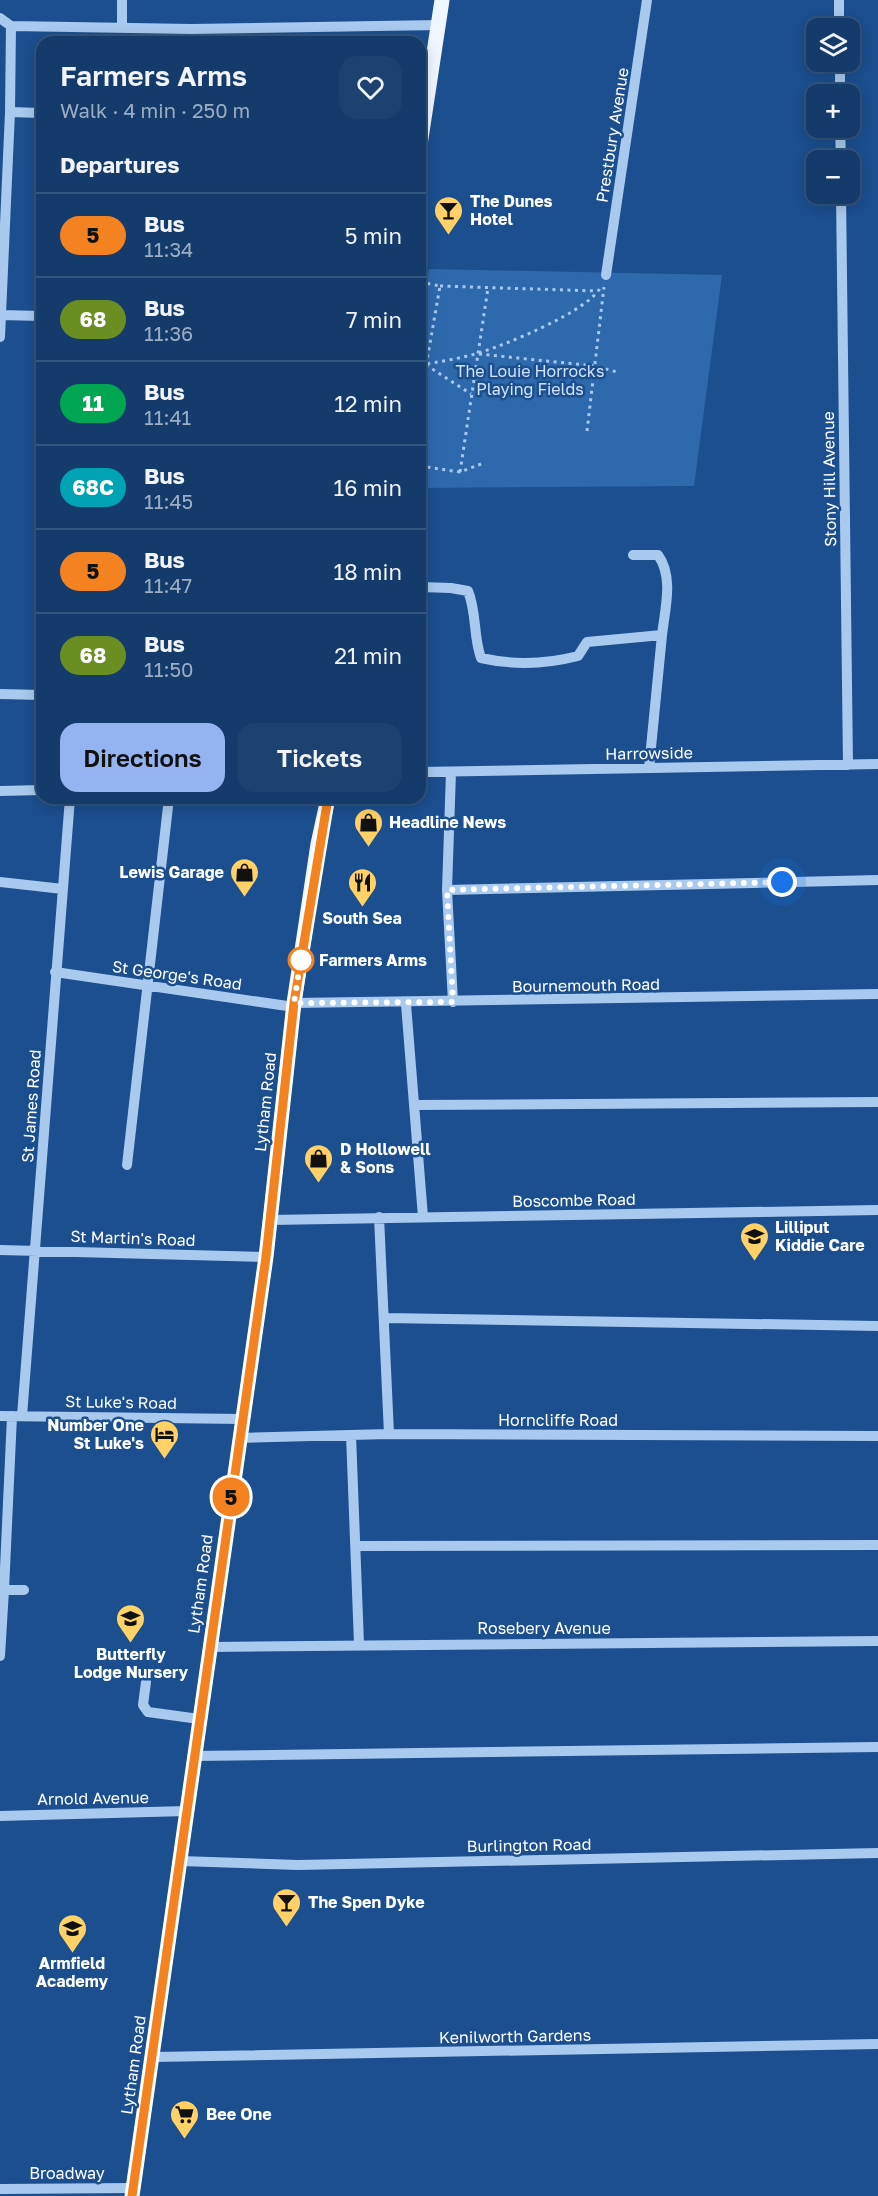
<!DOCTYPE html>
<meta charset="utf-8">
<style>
:root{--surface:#143b6b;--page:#1d4271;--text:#f1f3f6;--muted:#9dadc1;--line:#33557e;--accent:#95b2f1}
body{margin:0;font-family:"Golos Text",sans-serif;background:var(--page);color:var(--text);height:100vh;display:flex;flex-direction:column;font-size:22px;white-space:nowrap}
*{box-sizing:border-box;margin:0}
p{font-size:20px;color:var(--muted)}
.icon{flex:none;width:33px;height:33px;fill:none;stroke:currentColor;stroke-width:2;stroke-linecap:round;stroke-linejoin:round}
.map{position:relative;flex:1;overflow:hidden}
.drawer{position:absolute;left:36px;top:36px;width:390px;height:768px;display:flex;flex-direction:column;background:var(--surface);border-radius:18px;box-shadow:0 3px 15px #0003,0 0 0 2px var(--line)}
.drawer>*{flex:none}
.badge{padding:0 12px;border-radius:20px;font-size:21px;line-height:39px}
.controls{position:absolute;left:806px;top:18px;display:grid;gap:12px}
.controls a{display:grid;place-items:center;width:54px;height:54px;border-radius:12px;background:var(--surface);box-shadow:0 3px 15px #0003,0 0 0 2px var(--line);font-size:30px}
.you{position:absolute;width:30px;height:30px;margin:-15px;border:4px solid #fff;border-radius:50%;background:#1a73e8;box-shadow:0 0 0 9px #1a73e833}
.map>.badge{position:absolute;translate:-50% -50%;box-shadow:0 0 0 3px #fff}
h2{padding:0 24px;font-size:22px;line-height:54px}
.round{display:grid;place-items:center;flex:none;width:63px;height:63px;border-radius:18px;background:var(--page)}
.head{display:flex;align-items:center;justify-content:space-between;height:102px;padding:0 24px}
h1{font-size:28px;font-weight:600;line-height:45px}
.primary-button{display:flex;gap:12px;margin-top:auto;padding:12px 24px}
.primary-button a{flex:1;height:69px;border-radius:18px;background:var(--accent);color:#111;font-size:24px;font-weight:600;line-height:69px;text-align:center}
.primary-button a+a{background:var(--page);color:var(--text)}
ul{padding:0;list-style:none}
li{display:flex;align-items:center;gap:18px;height:84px;padding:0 24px;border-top:2px solid var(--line)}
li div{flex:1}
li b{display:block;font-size:22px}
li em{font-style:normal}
li .badge{min-width:66px;font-weight:700;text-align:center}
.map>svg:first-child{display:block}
.green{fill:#2e69ad}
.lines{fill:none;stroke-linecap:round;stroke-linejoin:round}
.path{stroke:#a9c9ee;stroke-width:3;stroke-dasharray:3 4.5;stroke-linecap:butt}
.minor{stroke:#a9c9ee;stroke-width:10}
.major{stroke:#f0f6ff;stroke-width:15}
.line-casing{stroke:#fff;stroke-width:14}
.line{stroke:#f58220;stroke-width:9}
.walk{stroke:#fff;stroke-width:6;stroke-dasharray:0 10.8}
.stop-dot{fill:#fff;stroke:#f58220;stroke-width:3}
.labels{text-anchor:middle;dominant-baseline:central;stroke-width:5;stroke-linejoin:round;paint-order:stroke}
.street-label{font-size:16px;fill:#fff;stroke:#1b4f8f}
.poi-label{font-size:16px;font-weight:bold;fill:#fff;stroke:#1b4f8f;text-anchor:start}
.park-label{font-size:16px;fill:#cfe3fa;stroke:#1b4f8f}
.stop-label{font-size:16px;font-weight:bold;fill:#fff;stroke:#1b4f8f;text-anchor:start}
</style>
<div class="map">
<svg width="878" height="2196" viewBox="0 0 878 2196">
<rect width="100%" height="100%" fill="#1b4f8f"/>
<path class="green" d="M429,269L722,275L694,486L420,488V324Z"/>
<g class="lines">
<path class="path" d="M420,282L440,286L420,401
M440,286L597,291
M479,354L595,366L617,372
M420,365C438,362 457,359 475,354C501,347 592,310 601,286
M426,365L471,394
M474,373L491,376
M587,431L604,287
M420,466L460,472L481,464
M460,472L488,288"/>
<path class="minor" d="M122,0V28
M839,0V28
M0,18L11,26L191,29L439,25
M840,62V94
M10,112L42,113
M840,128L841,160
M841,194L848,765
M606,275L647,0
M0,315L42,316
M0,337L10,112L11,26
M420,587L451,588L468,591C477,613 473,636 481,658C512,665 547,664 578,656L587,642L662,635C665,609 674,577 658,555H633
M0,694L42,695
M649,768L662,635
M420,772L878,764
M451,772L447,890L453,1002
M0,791L42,790
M0,882L63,889
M447,890L878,880
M55,972L294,1007
M294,1003L878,994
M406,1004L423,1217
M414,1105L878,1102
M127,1165L169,798
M379,1217L389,1434
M270,1220L878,1210
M0,1250L266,1257
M385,1318L878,1326
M0,1416L242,1419
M12,1416L4,1590H24
M22,1416L70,798
M351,1435L359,1644
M239,1438L389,1434L878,1436
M356,1546L878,1545
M210,1647L878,1641
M0,1656L4,1590
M146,1682L143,1705L148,1712L199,1719
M193,1756L878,1747
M0,1816L187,1811
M180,1861L298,1865L878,1853
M153,2057L878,2044
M0,2189L133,2188"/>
<path class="major" d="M420,145L442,0
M132,2196L266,1257L294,1003L318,844L328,798"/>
</g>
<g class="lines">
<defs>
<path id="line" d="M132,2196L266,1257L294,1003L328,798"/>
</defs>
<use href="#line" class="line-casing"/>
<use href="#line" class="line"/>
<path class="walk" d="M301,960V958L294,1003L453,1002L447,890L782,882"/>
</g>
<defs>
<symbol id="bar-pin" viewBox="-11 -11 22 30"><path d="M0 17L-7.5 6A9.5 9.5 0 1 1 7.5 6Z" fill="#ffd166" stroke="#1b4f8f"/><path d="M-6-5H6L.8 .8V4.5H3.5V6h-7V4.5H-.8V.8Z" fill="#111"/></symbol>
<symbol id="shop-pin" viewBox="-11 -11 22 30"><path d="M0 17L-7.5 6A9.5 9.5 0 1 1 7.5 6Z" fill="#ffd166" stroke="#1b4f8f"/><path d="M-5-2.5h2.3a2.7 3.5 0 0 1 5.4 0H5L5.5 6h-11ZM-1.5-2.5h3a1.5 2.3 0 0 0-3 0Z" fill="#111"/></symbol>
<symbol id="restaurant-pin" viewBox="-11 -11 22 30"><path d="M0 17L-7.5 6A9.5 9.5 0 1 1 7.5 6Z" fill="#ffd166" stroke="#1b4f8f"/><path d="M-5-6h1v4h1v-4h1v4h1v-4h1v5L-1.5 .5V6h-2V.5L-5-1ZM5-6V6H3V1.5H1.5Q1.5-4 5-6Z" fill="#111"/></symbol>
<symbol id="school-pin" viewBox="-11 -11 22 30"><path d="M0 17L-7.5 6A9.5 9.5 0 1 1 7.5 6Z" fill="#ffd166" stroke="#1b4f8f"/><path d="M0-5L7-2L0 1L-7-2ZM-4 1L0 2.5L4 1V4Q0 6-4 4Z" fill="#111"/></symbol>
<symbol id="hotel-pin" viewBox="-11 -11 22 30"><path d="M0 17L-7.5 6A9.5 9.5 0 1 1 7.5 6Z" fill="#ffd166" stroke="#1b4f8f"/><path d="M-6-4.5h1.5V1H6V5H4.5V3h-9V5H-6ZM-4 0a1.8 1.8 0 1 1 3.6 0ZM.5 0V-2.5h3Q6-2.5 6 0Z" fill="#111"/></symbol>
<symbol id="supermarket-pin" viewBox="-11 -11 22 30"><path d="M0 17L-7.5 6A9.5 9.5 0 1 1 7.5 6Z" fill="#ffd166" stroke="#1b4f8f"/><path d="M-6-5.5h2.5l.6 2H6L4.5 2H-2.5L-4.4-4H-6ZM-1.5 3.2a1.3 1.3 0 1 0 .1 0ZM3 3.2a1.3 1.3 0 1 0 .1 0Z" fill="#111"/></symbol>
</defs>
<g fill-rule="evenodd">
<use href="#bar-pin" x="432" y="194" width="33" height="45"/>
<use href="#shop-pin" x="352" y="806" width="33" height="45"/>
<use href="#shop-pin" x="228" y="856" width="33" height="45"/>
<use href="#restaurant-pin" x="346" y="866" width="33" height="45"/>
<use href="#shop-pin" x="302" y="1142" width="33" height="45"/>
<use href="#school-pin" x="738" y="1220" width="33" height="45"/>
<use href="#hotel-pin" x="148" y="1418" width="33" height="45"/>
<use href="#school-pin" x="114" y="1602" width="33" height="45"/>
<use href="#bar-pin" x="270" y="1886" width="33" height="45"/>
<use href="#school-pin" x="56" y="1912" width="33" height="45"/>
<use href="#supermarket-pin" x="168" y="2098" width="33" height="45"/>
</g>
<circle class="stop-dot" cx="301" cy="960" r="12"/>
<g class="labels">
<g class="street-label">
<text transform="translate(612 135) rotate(-81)">Prestbury Avenue</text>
<text transform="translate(829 479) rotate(-91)">Stony Hill Avenue</text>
<text transform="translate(649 753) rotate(-1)">Harrowside</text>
<text transform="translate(177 975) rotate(8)">St George's Road</text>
<text transform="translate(586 985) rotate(-1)">Bournemouth Road</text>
<text transform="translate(265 1102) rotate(-84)">Lytham Road</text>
<text transform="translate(31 1106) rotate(-86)">St James Road</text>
<text transform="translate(574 1200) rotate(-1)">Boscombe Road</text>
<text transform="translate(133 1238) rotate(2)">St Martin's Road</text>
<text transform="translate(121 1402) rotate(1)">St Luke's Road</text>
<text x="558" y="1420">Horncliffe Road</text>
<text transform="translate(200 1584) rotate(-82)">Lytham Road</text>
<text x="544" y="1628">Rosebery Avenue</text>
<text transform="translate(93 1798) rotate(-1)">Arnold Avenue</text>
<text transform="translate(529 1845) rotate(-1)">Burlington Road</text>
<text transform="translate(515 2036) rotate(-1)">Kenilworth Gardens</text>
<text transform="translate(133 2065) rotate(-82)">Lytham Road</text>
<text x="67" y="2173">Broadway</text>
</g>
<g class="poi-label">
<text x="470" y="201">The Dunes<tspan x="470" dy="18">Hotel</tspan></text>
<text x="389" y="822">Headline News</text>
<text x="224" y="872" text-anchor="end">Lewis Garage</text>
<text x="362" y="918" text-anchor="middle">South Sea</text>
<text x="340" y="1149">D Hollowell<tspan x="340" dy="18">&amp; Sons</tspan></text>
<text x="775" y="1227">Lilliput<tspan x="775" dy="18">Kiddie Care</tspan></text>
<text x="144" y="1425" text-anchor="end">Number One<tspan x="144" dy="18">St Luke's</tspan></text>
<text x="131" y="1654" text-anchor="middle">Butterfly<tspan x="131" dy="18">Lodge Nursery</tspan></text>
<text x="308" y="1902">The Spen Dyke</text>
<text x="72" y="1963" text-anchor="middle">Armfield<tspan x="72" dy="18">Academy</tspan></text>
<text x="206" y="2114">Bee One</text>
</g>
<g class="park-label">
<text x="530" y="371">The Louie Horrocks<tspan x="530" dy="18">Playing Fields</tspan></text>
</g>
<g class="stop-label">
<text x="319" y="960">Farmers Arms</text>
</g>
</g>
</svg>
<div class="controls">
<a><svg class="icon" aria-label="layers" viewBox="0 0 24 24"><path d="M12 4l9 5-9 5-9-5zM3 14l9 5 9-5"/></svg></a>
<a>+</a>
<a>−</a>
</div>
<div class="you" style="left:782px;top:882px"></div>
<b class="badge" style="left:231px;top:1497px;background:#f58220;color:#111">5</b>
<section class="drawer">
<div class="head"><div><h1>Farmers Arms</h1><p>Walk · 4 min · 250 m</p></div><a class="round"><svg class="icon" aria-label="heart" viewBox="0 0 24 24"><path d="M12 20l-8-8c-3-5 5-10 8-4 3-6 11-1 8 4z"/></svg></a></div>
<h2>Departures</h2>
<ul>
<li><span class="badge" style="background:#f58220;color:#111">5</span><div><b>Bus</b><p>11:34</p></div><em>5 min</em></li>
<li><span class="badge" style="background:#6b8e23;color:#fff">68</span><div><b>Bus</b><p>11:36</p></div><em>7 min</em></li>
<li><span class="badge" style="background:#00a651;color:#fff">11</span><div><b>Bus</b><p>11:41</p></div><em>12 min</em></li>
<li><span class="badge" style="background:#00a3b4;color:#fff">68C</span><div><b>Bus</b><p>11:45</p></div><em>16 min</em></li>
<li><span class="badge" style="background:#f58220;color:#111">5</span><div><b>Bus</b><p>11:47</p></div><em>18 min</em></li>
<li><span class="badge" style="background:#6b8e23;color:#fff">68</span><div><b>Bus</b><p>11:50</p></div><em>21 min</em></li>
</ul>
<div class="primary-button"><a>Directions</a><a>Tickets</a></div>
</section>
</div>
